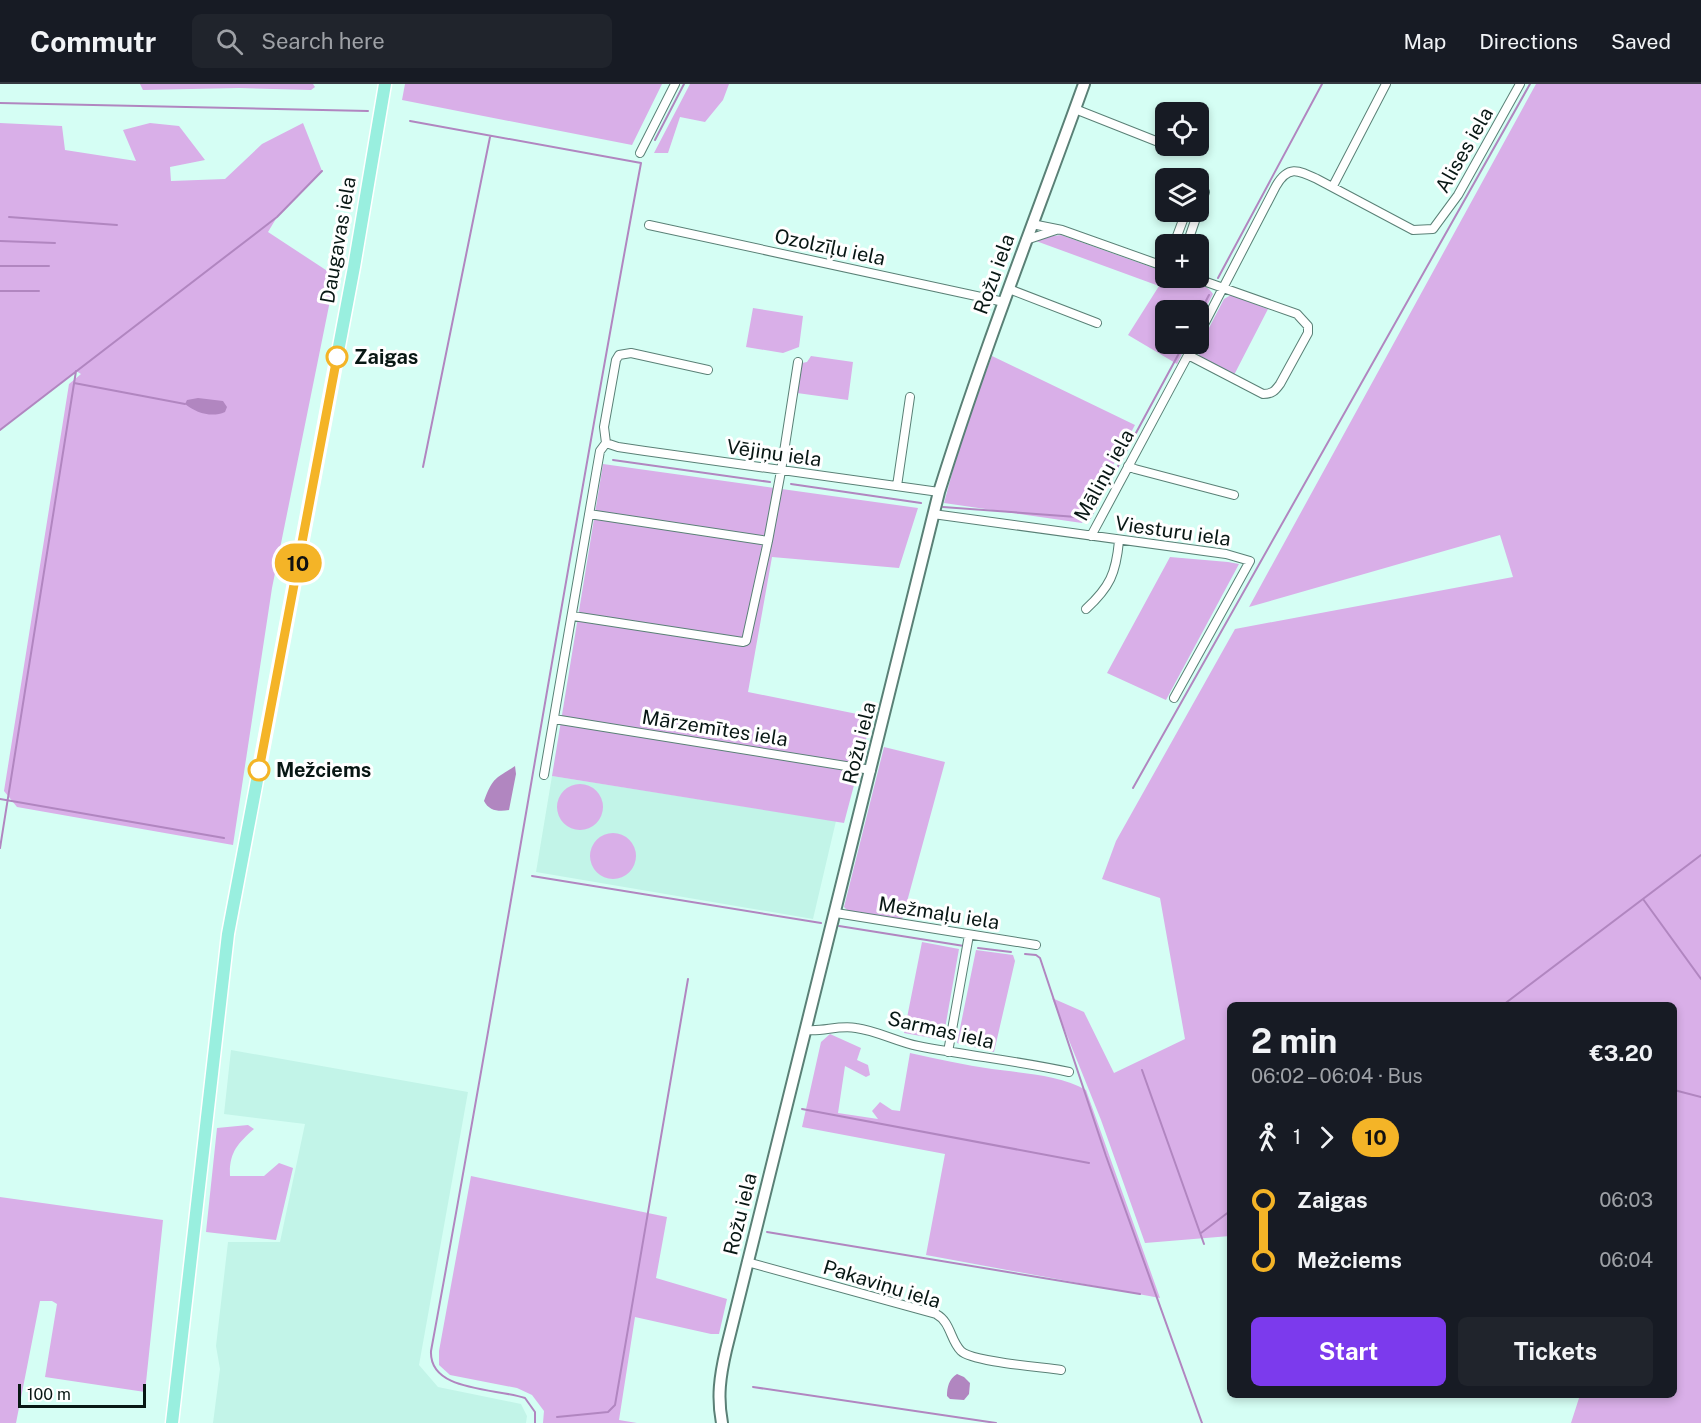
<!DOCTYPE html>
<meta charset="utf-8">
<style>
:root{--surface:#171b24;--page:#20242c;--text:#f1f3f6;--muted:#9ea1a6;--line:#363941;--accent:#7c3aed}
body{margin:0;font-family:"Public Sans",sans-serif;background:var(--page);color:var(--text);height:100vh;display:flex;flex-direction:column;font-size:22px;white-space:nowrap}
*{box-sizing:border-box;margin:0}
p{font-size:20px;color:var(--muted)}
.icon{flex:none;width:33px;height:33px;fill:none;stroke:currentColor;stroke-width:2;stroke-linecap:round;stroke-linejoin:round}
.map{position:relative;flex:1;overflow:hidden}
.panel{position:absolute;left:1227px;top:918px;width:450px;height:396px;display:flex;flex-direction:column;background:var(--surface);border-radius:9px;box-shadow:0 3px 9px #0003}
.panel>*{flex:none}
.badge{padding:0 12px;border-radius:20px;font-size:21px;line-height:39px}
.tools{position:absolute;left:1155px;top:18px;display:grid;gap:12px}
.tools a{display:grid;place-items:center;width:54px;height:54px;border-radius:9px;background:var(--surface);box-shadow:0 3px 9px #0003;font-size:30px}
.scale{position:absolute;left:18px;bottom:15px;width:128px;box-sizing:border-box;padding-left:6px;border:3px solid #081714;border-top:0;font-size:16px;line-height:21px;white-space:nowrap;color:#081714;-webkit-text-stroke:4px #fff;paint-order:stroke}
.map>.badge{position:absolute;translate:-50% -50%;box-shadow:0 0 0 3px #fff}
.legs{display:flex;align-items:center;gap:9px;height:66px;padding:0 24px;font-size:20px}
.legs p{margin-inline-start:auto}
.head{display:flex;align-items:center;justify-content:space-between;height:102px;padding:0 24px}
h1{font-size:33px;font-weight:700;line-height:45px}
.button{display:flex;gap:12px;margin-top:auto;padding:12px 24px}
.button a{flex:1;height:69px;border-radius:9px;background:var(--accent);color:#fff;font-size:24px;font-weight:700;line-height:69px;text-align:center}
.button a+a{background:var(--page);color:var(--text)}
ul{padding:0 24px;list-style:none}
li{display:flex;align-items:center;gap:21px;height:60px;font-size:22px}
li i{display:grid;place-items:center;width:9px;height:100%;margin:0 8px;background:currentColor}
li i::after{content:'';width:15px;height:15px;margin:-8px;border:4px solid;border-radius:50%;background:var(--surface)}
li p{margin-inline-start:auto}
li:first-child i{background:linear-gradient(#0000 50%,currentColor 0)}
li:last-child i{background:linear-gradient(currentColor 50%,#0000 0)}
header{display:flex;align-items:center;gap:36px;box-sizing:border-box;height:84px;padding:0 30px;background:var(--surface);border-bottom:2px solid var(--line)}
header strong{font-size:28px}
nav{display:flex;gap:33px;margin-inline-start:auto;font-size:21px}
.search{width:420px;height:54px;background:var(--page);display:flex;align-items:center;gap:15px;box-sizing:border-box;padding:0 21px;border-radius:9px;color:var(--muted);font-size:22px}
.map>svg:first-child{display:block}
.built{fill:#c2f4e8}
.green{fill:#d9afe8}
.water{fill:#b186c0}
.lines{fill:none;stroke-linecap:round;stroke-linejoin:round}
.stream{stroke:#b186c0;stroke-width:2}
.street-casing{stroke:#5a8076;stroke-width:10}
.secondary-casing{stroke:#5a8076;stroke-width:14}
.primary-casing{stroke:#fff;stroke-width:15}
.street{stroke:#fff;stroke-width:8}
.secondary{stroke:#fff;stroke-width:10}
.primary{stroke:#99efdf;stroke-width:12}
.line-1-casing{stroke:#fff;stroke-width:14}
.line-1{stroke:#f4b427;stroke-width:9}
.stop-1-dot{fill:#fff;stroke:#f4b427;stroke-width:3}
.labels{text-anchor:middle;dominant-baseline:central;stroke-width:6;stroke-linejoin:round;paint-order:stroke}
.street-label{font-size:20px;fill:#081714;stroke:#fff}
.stop-label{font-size:20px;font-weight:bold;fill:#081714;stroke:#fff;text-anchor:start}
</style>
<header>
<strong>Commutr</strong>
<div class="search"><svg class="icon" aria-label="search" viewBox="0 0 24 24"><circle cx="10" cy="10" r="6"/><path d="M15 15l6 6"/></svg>Search here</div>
<nav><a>Map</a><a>Directions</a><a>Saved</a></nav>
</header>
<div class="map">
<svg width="1701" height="1339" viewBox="0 0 1701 1339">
<rect width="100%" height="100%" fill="#d5fef4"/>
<path class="built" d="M552,692L836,737L813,835L536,788Z
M231,966L468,1008L419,1281L438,1303L521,1320L527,1332L526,1339H213L220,1285L216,1262L228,1158H280L305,1040L224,1030Z"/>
<path class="green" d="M140,0H313L315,3L311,6L239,4L143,6Z
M405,0H662L632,61L402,16Z
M690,0H729L723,16L705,38L680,33L668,69H654Z
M1536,0H1701V1339H1571L1580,1311H1674V921H1230V1152L1145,1159L1101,1036L1052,914L1084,928L1114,989L1185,955L1160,814L1102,795L1116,757L1235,545L1513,493L1500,451L1249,523Z
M0,39L62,42L65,66L136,77L123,46L150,39L179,42L205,76L170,83L171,97L225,95L262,60L303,39L322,87L277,133L268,148L335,192L272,504L233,761L17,723L4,707L69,300L81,290L76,287L0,346Z
M1061,151L1165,188L1166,194C1180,194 1204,196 1213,210L1199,237L1198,226H1166V260H1187L1177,280L1128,251L1159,202L1036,157L1037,154Z
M1231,211L1268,225L1234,291L1200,273L1197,267L1224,215Z
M753,224L803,232L799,263L783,269L746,263Z
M811,272L853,278L848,316L797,309L802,279L807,278Z
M992,272L1135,341L1082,439L944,419L965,342Z
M603,380L918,424L899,484L772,473L748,608L872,633L844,739L552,692Z
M1170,473L1228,478L1239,480L1166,616L1107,589Z
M884,663L945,678L902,836L850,829L844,823Z
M557 723a23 23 0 1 1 46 0a23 23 0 1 1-46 0Z
M590 772a23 23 0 1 1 46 0a23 23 0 1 1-46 0Z
M922,858L959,865L943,956L904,949Z
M976,866L1013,871L1015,877L994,968L957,959Z
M830,950L861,964L857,976L868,981L870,991L866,993L845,982L838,1029L878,1035L872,1027L880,1018L892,1026L900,1027L910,969C937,975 965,981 992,985C1021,989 1061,991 1086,1006L1160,1214L926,1171L945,1070L802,1043L821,958Z
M248,1041L254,1045C237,1060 229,1069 230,1092H264L279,1079L293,1084L276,1156L206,1148L217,1044Z
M471,1092L667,1133L656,1194L727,1215L719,1250H711L635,1233L619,1336L637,1339H543L544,1327L532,1311L517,1304L450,1291L439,1281V1267Z
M0,1113L163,1136L145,1308L45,1293L57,1220L52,1217H40L16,1339H0Z"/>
<path class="water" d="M198,314L223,317L227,323L225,328C212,334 196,329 185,320L187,316Z
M515,682L516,690L509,726C499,728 489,727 484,717C493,693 495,695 515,682Z
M957,1290L964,1293L970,1299L969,1310L964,1316L950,1315L947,1312C947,1303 949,1295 957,1290Z"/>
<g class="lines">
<path class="stream" d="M0,19L368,27
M410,37L641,79C567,475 504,872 431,1267C429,1308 496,1304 525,1314L535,1328V1339
M655,56L684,0
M9,133L117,141
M0,157L55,159
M0,182H49
M1218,194L1322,0
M0,207H39
M1198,232L1209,211
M74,299L185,320
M0,346L277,133L322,87
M613,376L770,398
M423,383L490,53
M791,400L921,419
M943,423L1090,434L1184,260
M1133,704L1530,0
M0,715L224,754
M0,764L76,287
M532,792L821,839
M1643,815L1701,895
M839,842L964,862
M978,864L1011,868
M1025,870L1036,871L1040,874L1106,1072L1202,1339
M1503,921L1701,771
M1142,986L1204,1160
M1674,1006L1701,1013
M802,1025L1089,1079
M767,1148L1140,1210
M1201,1149L1230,1127
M753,1303L996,1339
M557,1333L608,1328L615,1321L688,895"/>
<defs>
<path id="street" d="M1075,25L1166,61
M640,69L675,0
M1333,102L1386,0
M1198,106L1205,108L1198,127
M1032,140L1062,146L1166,183
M649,141L1004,218
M1026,156L1056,146
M1174,160L1186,128
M1187,160L1198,128
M1009,205L1097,239
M1198,252L1276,102C1288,81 1298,86 1317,95L1413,146L1433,145L1458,111L1520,0
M1188,271L1263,310C1272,310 1275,307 1280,300L1308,249V242L1297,230L1195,194
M606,359L618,363L645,367L939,408
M1128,382L1135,385L1234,411
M897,402L910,313
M589,430L768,457L781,387L798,278
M933,430L1226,470L1250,477L1174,614
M1091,452L1194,260
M1086,525C1110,503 1116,489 1119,457
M573,532L743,558L746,557L768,457
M554,635L871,686
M544,691L596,390L600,367L606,359L604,343L616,276L619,271L631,269L708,286
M836,829L1036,861
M806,946C823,948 838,941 856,944C878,947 897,958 918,962C969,972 1019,977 1069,988
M948,968L969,851
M747,1178L936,1230C951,1238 950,1256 961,1267C972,1278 1042,1283 1061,1286"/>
<path id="secondary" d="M722,1339C717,1313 720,1292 726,1266L939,408C982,270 1035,136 1084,0"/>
<path id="primary" d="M172,1339L228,850L354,183L385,0"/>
</defs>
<use href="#street" class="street-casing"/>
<use href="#secondary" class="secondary-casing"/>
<use href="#primary" class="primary-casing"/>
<use href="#street" class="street"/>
<use href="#secondary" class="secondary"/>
<use href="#primary" class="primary"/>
</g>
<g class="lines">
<defs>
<path id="line-1" d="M259,686L337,273"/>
</defs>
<use href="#line-1" class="line-1-casing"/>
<use href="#line-1" class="line-1"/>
</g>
<g class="stop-1-dot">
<circle cx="337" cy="273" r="10"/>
<circle cx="259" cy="686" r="10"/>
</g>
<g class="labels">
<g class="street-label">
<text transform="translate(1464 66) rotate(-60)">Alises iela</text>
<text transform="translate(338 156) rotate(-80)">Daugavas iela</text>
<text transform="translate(830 163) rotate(12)">Ozolzīļu iela</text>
<text transform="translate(994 190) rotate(-70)">Rožu iela</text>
<text transform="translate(774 369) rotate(8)">Vējiņu iela</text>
<text transform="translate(1104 391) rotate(-61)">Māliņu iela</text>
<text transform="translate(1173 447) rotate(8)">Viesturu iela</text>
<text transform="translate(715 644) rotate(9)">Mārzemītes iela</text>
<text transform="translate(859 659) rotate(-76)">Rožu iela</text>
<text transform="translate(939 829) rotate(9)">Mežmaļu iela</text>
<text transform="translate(941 946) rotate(13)">Sarmas iela</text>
<text transform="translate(740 1130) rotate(-76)">Rožu iela</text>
<text transform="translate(882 1200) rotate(17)">Pakaviņu iela</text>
</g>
<g class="stop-label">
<text x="354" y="273">Zaigas</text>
<text x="276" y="686">Mežciems</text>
</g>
</g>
</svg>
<div class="tools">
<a><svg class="icon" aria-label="locate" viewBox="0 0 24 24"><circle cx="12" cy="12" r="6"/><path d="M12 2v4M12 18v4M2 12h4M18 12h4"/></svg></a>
<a><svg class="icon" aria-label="layers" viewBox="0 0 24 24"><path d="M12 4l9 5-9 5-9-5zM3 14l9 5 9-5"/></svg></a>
<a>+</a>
<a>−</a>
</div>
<div class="scale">100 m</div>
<b class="badge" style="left:298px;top:479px;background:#f4b427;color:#111">10</b>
<section class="panel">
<div class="head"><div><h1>2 min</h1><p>06:02 – 06:04 · Bus</p></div><b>€3.20</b></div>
<div class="legs"><svg class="icon" aria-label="walk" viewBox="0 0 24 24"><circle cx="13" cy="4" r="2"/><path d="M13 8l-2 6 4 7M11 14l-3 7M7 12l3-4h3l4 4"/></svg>1<svg class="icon" aria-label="forward" viewBox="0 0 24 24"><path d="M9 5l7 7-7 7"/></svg><b class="badge" style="background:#f4b427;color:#111">10</b></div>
<ul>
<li><i style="color:#f4b427"></i><b>Zaigas</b><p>06:03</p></li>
<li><i style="color:#f4b427"></i><b>Mežciems</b><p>06:04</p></li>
</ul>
<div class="button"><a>Start</a><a>Tickets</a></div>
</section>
</div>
